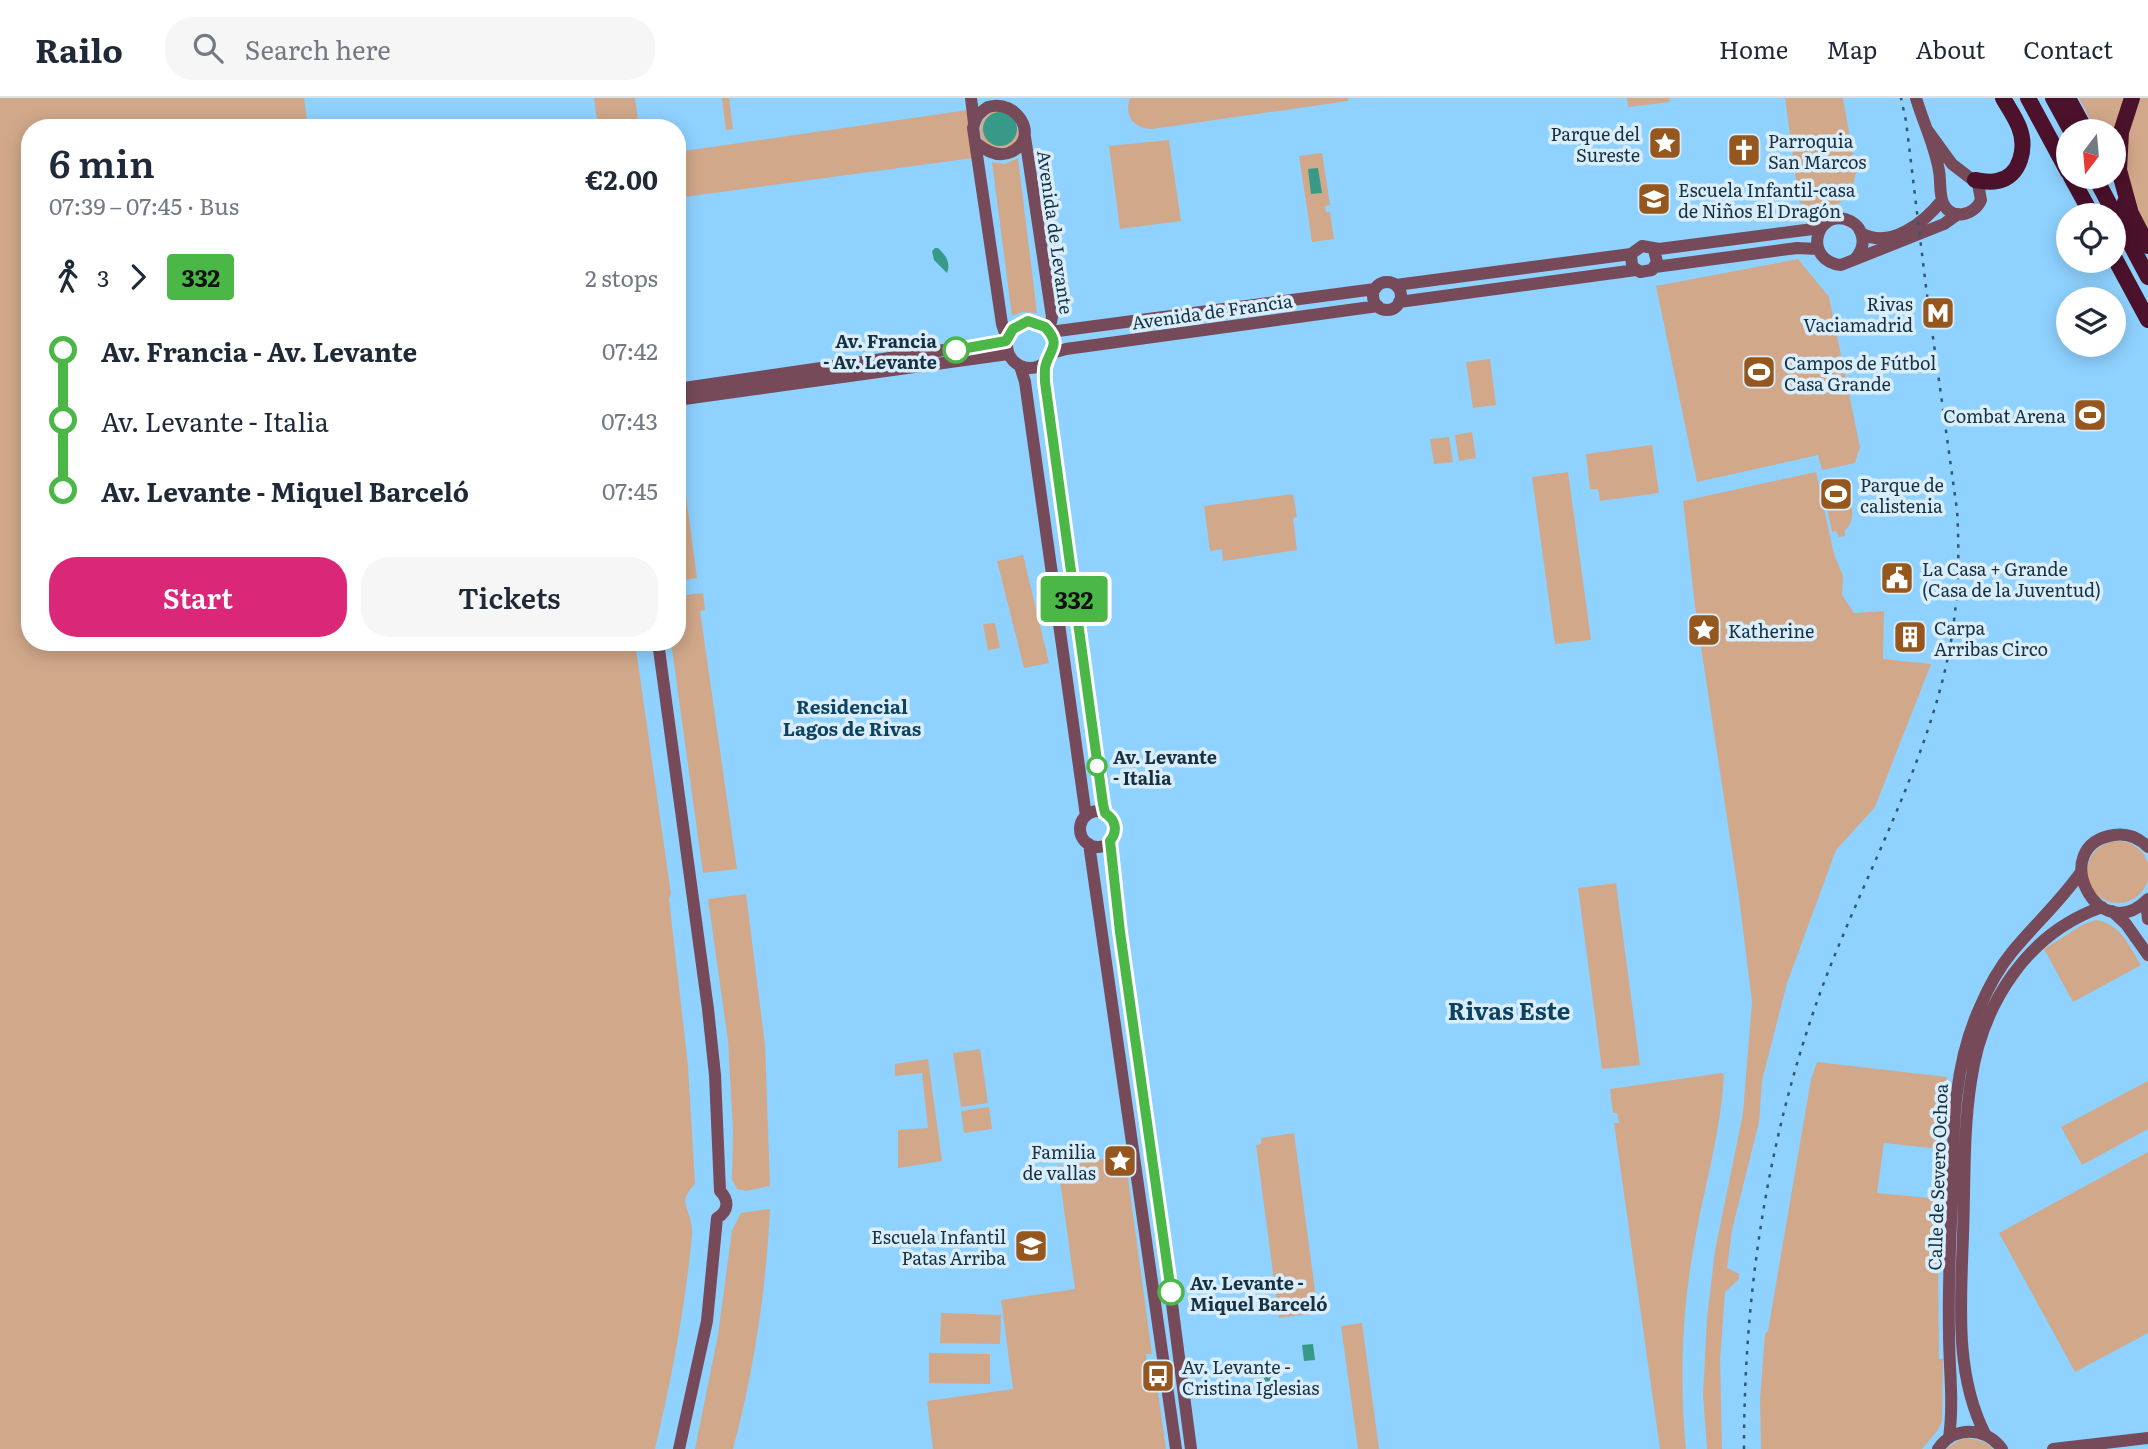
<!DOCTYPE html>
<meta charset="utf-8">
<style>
:root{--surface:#fff;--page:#f6f6f7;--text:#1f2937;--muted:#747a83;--line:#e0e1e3;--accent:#db2777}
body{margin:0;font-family:Literata,serif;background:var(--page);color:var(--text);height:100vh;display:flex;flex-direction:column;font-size:26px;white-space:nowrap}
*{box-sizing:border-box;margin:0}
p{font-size:23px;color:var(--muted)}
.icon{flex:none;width:38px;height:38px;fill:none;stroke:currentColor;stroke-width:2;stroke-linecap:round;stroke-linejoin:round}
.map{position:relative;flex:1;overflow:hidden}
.panel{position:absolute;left:21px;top:21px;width:665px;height:532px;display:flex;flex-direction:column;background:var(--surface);border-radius:28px;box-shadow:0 4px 18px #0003}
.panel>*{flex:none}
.badge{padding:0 14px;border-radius:5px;font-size:24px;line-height:46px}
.needle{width:46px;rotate:196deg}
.tools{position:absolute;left:2056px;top:21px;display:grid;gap:14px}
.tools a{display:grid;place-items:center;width:70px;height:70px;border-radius:50%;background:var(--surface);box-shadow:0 4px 18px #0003;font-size:35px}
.map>.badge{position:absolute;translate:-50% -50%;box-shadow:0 0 0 4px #fff}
.legs{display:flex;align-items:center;gap:10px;height:77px;padding:0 28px;font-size:23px}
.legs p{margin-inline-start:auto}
.summary{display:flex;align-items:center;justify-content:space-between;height:119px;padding:0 28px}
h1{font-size:38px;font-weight:600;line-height:52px}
.primary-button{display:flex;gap:14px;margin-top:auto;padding:14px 28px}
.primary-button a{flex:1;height:80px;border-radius:28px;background:var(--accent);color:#fff;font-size:28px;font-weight:600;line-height:80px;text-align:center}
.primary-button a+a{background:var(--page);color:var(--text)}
ul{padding:0 28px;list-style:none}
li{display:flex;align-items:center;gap:24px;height:70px;font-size:26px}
li i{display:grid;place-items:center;width:10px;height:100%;margin:0 9px;background:currentColor}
li i::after{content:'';width:18px;height:18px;margin:-9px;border:5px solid;border-radius:50%;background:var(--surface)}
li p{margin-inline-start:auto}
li:first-child i{background:linear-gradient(#0000 50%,currentColor 0)}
li:last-child i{background:linear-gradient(currentColor 50%,#0000 0)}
header{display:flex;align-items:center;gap:42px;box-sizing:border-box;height:98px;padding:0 35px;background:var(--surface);border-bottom:2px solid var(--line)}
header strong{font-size:33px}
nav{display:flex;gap:38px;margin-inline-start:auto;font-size:24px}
.search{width:490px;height:63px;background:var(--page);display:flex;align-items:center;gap:18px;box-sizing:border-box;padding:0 24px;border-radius:28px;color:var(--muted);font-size:26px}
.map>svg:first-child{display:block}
.green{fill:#d1a88a}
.water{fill:#379a88}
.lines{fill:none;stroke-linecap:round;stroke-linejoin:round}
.secondary{stroke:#764a59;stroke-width:12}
.highway{stroke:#4c112b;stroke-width:16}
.rail{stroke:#32576f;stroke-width:2.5;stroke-dasharray:3.5 7;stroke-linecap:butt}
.line-1-casing{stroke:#fff;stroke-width:16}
.line-1{stroke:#4ab747;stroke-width:10}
.stop-1-dot{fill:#fff;stroke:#4ab747;stroke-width:3.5}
.labels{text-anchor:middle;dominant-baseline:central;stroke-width:7;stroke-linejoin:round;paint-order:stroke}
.poi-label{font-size:18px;fill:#153142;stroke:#daedfb;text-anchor:start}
.street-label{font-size:18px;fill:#153142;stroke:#daedfb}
.stop-label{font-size:18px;font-weight:bold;fill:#153142;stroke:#daedfb;text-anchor:start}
.neighbourhood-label{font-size:19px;font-weight:bold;fill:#0d4361;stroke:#daedfb}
.district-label{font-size:24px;font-weight:bold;fill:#0d4361;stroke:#daedfb}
</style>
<header>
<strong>Railo</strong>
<div class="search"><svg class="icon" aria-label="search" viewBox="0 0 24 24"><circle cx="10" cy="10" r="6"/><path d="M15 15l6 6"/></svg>Search here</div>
<nav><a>Home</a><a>Map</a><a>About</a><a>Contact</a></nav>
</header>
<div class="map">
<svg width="2148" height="1351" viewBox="0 0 2148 1351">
<rect width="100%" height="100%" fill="#8fd2ff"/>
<path class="green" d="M0,0H304L308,30H30V544H635L671,796L669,801L688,968L695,1086C676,1105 691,1111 692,1131C693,1136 691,1142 691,1147C684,1216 671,1283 655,1351H0Z
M594,0H635L639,30H598Z
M722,0H729L733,31L726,32Z
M1130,0H1348V3L1152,31C1133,31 1124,17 1130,0Z
M1627,0H1669L1670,4L1628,9Z
M1785,0H1843L1856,74L1851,97C1830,112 1823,117 1799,104Z
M2079,0H2148V131L2114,67V33H2096Z
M968,12L973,60L677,100V54Z
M993,12L1011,14L1020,37L1013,47L1001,52L984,45C976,30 981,22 993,12Z
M1169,42L1181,123L1120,131L1109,48Z
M1322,55L1330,107L1325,108L1326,114H1330L1334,141L1312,144L1299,58Z
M1018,60L1037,215L1023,214L1012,218L992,64L1005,66Z
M1798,161L1829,199L1860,349L1855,365L1822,372L1818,357L1697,384L1656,188Z
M1490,261L1496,307L1473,310L1466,264Z
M677,330L697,480L677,483Z
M1472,334L1476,360L1459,363L1455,337Z
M1449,339L1453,364L1434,366L1430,341Z
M1652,347L1659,395L1600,403L1598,391H1590L1586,356Z
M1568,374L1591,542L1555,546L1532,379Z
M1816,374L1834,456L1843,478L1842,497L1854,515L1884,513L1883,561L1931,566L1875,709L1836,752L1787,885L1762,983L1759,1024L1732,1132L1727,1170L1739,1176V1181L1725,1194L1720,1263L1722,1351H1707L1703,1297L1707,1220L1715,1153L1743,1015L1752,904L1739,799L1696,516L1683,403Z
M1845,386C1849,402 1859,420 1845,432V438L1839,439L1836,433L1832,434L1823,391Z
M1293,396L1297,419L1293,420L1297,452L1223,463L1222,451L1210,453L1204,408Z
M1023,457L1049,565L1024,570L997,463Z
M703,495L705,512L700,513L737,771L703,775L671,544H677V498Z
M995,525L1000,550L988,552L983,526Z
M2087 774a31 31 0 1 1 62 0a31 31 0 1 1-62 0Z
M1616,785L1640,967L1602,971L1578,790Z
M746,796L765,947L770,1088L746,1093L737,1091L732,1082L733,1033L728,943L708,801Z
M2096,822C2120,825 2129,848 2141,867L2073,904L2044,851L2084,826Z
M980,951L988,1005L961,1009L953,955Z
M928,961L942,1063L898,1070V1032L928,1030L922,975L895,978V966Z
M1817,964L1947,979L1944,992L1940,1051L1884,1045L1877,1095L1939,1101L1938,1144H1933V1153H1938L1939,1261H1943L1942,1323L1938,1332L1922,1351H1761L1760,1301L1765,1236L1768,1233L1811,981Z
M1722,975L1724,977C1721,1032 1706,1083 1696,1136C1682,1208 1679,1279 1686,1351H1660L1614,1025H1619L1617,1015H1613L1610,991Z
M2148,983V1031L2082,1067L2061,1029Z
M989,1009L992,1031L964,1035L961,1013Z
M1294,1035L1318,1215L1279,1220L1256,1047L1261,1046V1040Z
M2148,1054V1235L2075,1274L1999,1135Z
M1125,1058L1152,1256H1146L1147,1268L1154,1267L1166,1351H933L927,1303L1013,1291L1001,1202L1075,1191L1058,1068Z
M770,1111C766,1192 754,1273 733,1351H695L718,1237L732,1132L741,1115Z
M941,1215L1001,1217L1000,1246L940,1245Z
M1362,1225L1379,1351H1358L1341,1228Z
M929,1255L990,1256V1286L929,1285Z
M1968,1340L1985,1344L1993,1351H1946L1959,1342Z"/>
<path class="water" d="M983 31a17 17 0 1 1 34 0a17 17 0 1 1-34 0Z
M1318,70L1322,95L1311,96L1308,71Z
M935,150H938C946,157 951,165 947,175L934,162L932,153Z
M1313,1246L1315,1262L1304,1263L1302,1247Z
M1272,1263L1276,1287L1265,1288L1262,1265Z"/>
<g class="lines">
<path class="secondary" d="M971,0L974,25
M1916,0C1923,24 1935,48 1939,73C1941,83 1939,95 1943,105C1951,123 1974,118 1981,102L1978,86L1952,66L1928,33
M1025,39L1052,219L1049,233
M976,45C986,53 999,60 1011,54C1041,40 1017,0 988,9C979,14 975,20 973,30L1002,226L1007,241
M1861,135C1890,152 1925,124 1942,102
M1654,152L1657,164L1652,172L1640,174L1632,168L1631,156L1642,148L1659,151L1821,130
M1855,161C1862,153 1865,145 1861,135C1859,128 1852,123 1845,121C1814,114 1804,163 1841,167L1944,126L1958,116
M1655,169L1797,150L1818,151
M1373 198a14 14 0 1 1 28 0a14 14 0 1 1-28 0Z
M1396,187L1631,156
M1399,204L1636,172
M1007 247a23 23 0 1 1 46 0a23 23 0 1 1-46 0Z
M1050,234L1375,191
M1052,255L1066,251L1378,208
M1046,265L1045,284L1105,715
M1020,268L1025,284L1086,718
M677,291L1006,243
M677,302L1008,256
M658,544L708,911L715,977L720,1093C729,1102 729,1113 717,1120L707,1223L679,1351
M1080 731a18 18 0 1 1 36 0a18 18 0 1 1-36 0Z
M1110,743L1120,833L1151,1045L1191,1351
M1089,746L1176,1351
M2148,749C2139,740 2127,735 2114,737C2046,747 2098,852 2148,801
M2146,804L2148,821
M2112,813L2126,826L2148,857
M1985,1336C1954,1275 1961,1203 1963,1137C1965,1086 1963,1034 1971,983C1982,906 2027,835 2102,809
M1949,1340C1954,1303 1949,1271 1949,1234C1948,1190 1950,1146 1952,1101C1953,1036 1952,970 1980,909C1988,890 1999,870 2012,854C2035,826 2060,804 2081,774
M1938,1351C1954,1327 1986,1329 2002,1351
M2053,1351L2148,1340"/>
<path class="highway" d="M2028,0L2068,74
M2053,0L2071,33
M2068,0L2086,33
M2071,79L2092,117
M2095,79L2148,179
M1975,82C1982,83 1990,85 1997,83C2021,79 2027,49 2019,29C2015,19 2008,9 2003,0
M2125,104L2148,148
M2130,112L2119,72L2121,34L2132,0
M2114,159L2148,222"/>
<path class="rail" d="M1744,1351C1744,1202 1765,1056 1813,915C1854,795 1924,678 1949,554C1958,508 1960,459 1957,412L1926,189L1906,23L1901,0"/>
</g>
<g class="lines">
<defs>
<path id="line-1" d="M956,252L1006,243L1013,231L1028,223L1045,229C1061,246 1051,250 1046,266C1044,271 1045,279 1045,284L1103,706L1105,715C1116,722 1118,733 1110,743L1120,834L1171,1194"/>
</defs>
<use href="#line-1" class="line-1-casing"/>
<use href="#line-1" class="line-1"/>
</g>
<defs>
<symbol id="sight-square" viewBox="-11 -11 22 22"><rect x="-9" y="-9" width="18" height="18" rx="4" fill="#96571e" stroke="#daedfb"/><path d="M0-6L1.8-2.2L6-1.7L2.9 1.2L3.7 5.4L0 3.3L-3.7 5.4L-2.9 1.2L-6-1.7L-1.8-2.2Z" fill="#fff"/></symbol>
<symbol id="church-square" viewBox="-11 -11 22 22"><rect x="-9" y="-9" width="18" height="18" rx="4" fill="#96571e" stroke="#daedfb"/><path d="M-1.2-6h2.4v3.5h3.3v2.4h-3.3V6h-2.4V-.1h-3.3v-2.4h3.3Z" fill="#fff"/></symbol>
<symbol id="school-square" viewBox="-11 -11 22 22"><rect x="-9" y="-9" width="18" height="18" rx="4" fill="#96571e" stroke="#daedfb"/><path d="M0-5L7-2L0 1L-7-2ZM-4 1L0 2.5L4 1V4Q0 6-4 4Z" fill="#fff"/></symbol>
<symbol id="metro-square" viewBox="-11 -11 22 22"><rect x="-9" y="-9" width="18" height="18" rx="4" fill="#96571e" stroke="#daedfb"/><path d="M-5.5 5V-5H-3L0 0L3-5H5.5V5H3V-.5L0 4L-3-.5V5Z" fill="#fff"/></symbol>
<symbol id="stadium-square" viewBox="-11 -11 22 22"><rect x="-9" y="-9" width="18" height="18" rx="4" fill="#96571e" stroke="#daedfb"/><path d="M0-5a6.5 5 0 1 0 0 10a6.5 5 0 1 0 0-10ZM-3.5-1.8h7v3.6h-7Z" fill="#fff"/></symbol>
<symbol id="civic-square" viewBox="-11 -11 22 22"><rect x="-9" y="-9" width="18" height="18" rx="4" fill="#96571e" stroke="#daedfb"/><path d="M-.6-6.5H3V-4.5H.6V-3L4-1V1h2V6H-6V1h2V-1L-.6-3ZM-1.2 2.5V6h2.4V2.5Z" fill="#fff"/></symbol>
<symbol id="building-square" viewBox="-11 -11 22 22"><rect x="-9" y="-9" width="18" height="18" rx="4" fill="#96571e" stroke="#daedfb"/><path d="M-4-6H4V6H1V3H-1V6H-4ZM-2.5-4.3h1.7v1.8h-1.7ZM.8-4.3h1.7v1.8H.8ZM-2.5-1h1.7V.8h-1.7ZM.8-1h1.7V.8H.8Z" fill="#fff"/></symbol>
<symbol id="bus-square" viewBox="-11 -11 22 22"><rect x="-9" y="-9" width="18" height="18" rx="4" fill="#96571e" stroke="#daedfb"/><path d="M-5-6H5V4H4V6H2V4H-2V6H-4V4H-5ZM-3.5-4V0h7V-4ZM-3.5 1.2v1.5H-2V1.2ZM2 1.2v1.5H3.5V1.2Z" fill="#fff"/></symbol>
</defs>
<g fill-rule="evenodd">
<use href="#sight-square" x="1646" y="26" width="38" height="38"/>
<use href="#church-square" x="1725" y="33" width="38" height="38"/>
<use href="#school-square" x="1635" y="82" width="38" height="38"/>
<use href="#metro-square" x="1919" y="196" width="38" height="38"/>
<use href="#stadium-square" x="1740" y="255" width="38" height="38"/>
<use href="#stadium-square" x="2071" y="298" width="38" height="38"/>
<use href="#stadium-square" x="1817" y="377" width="38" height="38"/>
<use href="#civic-square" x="1878" y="461" width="38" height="38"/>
<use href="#sight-square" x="1685" y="513" width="38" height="38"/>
<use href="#building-square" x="1891" y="520" width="38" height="38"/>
<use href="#sight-square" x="1101" y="1044" width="38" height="38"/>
<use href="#school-square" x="1012" y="1129" width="38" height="38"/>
<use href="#bus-square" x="1139" y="1259" width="38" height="38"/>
</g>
<g class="stop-1-dot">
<circle cx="956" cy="252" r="12"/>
<circle cx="1097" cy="668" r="9"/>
<circle cx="1171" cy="1194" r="12"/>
</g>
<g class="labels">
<g class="poi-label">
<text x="1640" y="35" text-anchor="end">Parque del<tspan x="1640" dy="21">Sureste</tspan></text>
<text x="1768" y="42">Parroquia<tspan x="1768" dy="21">San Marcos</tspan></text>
<text x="1678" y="91">Escuela Infantil-casa<tspan x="1678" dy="21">de Niños El Dragón</tspan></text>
<text x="1913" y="205" text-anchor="end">Rivas<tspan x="1913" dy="21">Vaciamadrid</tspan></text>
<text x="1784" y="264">Campos de Fútbol<tspan x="1784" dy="21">Casa Grande</tspan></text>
<text x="2066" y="317" text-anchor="end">Combat Arena</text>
<text x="1860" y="386">Parque de<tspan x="1860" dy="21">calistenia</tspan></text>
<text x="1922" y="470">La Casa + Grande<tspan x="1922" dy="21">(Casa de la Juventud)</tspan></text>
<text x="1934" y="529">Carpa<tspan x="1934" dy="21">Arribas Circo</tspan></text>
<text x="1728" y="532">Katherine</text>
<text x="1096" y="1053" text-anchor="end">Familia<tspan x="1096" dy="21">de vallas</tspan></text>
<text x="1006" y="1138" text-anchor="end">Escuela Infantil<tspan x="1006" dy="21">Patas Arriba</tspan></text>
<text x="1182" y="1268">Av. Levante -<tspan x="1182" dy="21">Cristina Iglesias</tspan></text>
</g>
<g class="street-label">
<text transform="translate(1056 134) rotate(82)">Avenida de Levante</text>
<text transform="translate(1212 213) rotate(-8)">Avenida de Francia</text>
<text transform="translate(1937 1079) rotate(-88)">Calle de Severo Ochoa</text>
</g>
<g class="stop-label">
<text x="937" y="242" text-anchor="end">Av. Francia<tspan x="937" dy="21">- Av. Levante</tspan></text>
<text x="1113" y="658">Av. Levante<tspan x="1113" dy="21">- Italia</tspan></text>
<text x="1190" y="1184">Av. Levante -<tspan x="1190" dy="21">Miquel Barceló</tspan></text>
</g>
<g class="neighbourhood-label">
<text x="852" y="608">Residencial<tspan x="852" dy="22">Lagos de Rivas</tspan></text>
</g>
<g class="district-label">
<text x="1509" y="911">Rivas Este</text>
</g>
</g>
</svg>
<div class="tools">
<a><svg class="needle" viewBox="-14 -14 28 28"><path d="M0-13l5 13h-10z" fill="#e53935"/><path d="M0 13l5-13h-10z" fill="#747a83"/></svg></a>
<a><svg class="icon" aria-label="locate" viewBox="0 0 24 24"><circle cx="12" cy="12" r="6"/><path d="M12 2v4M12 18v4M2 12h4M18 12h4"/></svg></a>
<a><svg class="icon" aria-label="layers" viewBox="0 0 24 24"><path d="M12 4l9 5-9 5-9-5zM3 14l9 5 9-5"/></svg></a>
</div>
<b class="badge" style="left:1074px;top:501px;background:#4ab747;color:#111">332</b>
<section class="panel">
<div class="summary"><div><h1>6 min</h1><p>07:39 – 07:45 · Bus</p></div><b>€2.00</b></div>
<div class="legs"><svg class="icon" aria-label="walk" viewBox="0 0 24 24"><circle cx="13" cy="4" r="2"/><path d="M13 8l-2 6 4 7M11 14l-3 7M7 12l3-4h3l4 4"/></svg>3<svg class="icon" aria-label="forward" viewBox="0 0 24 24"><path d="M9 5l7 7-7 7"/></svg><b class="badge" style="background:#4ab747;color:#111">332</b><p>2 stops</p></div>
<ul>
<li><i style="color:#4ab747"></i><b>Av. Francia - Av. Levante</b><p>07:42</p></li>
<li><i style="color:#4ab747"></i><span>Av. Levante - Italia</span><p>07:43</p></li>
<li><i style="color:#4ab747"></i><b>Av. Levante - Miquel Barceló</b><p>07:45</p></li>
</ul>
<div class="primary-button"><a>Start</a><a>Tickets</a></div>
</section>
</div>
